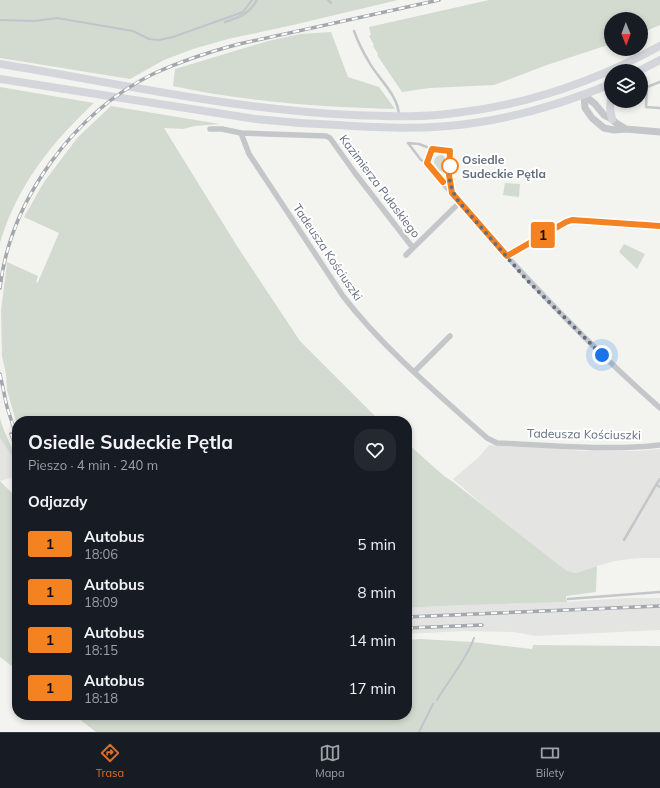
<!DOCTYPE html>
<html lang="pl">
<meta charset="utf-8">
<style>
:root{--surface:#171b24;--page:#242831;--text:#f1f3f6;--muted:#9ea1a6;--line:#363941;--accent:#e06e24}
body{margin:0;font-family:Mulish,sans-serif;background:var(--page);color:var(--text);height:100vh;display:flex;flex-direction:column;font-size:15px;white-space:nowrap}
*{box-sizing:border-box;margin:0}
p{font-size:13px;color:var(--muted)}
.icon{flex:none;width:22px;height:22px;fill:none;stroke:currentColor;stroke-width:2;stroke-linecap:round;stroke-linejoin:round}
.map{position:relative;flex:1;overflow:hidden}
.drawer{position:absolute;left:12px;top:416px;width:400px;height:304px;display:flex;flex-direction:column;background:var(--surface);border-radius:16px;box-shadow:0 2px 6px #0003}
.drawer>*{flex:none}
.badge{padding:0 8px;border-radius:3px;font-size:14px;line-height:26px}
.needle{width:26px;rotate:179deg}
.fabs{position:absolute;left:604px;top:12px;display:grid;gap:8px}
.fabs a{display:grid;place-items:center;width:44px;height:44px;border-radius:50%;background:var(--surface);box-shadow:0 2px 6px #0003;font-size:20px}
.you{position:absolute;width:20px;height:20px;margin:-10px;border:3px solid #fff;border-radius:50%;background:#1a73e8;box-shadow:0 0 0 6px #1a73e833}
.map>.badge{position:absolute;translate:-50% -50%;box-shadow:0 0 0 2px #fff}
h2{padding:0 16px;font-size:15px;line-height:36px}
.round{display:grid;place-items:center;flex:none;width:42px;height:42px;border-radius:16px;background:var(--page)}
.overview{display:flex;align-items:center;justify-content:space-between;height:68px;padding:0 16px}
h1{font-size:19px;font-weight:700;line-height:30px}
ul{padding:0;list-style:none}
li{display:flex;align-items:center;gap:12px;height:48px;padding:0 16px}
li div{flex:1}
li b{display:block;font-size:15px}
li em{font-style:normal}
li .badge{min-width:44px;font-weight:700;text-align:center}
.menu{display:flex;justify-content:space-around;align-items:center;height:56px;border-top:1px solid var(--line);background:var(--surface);font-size:11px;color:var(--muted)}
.menu a{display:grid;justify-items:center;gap:2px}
.menu .on{color:var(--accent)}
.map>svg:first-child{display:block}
.built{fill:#e4e4e3}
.green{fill:#d3dbd1}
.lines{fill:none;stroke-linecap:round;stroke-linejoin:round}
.stream{stroke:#bec6cc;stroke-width:2}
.service{stroke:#c4c6ca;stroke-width:2.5}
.minor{stroke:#c4c6ca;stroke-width:5.5}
.tertiary{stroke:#c4c6ca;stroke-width:7}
.primary{stroke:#d4d6dc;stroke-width:8}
.rail-casing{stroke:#a4a7ae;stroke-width:3.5}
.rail{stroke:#fff;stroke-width:2;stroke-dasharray:6;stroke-linecap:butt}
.line-casing{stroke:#fff;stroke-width:9}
.line{stroke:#f58220;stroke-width:6}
.walk{stroke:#636e80;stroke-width:4;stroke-dasharray:0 7.2}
.stop-dot{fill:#fff;stroke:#f58220;stroke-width:2}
.labels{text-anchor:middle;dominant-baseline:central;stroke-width:4;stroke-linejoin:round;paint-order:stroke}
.stop-label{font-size:12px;font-weight:bold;fill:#636e80;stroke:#fff;text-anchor:start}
.street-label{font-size:12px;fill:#636e80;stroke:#fff}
</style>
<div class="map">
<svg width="660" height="732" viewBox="0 0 660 732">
<rect width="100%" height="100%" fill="#f3f4ef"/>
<path class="built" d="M0,438L17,464V476L0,481Z
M489,445L552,448L582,451L594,450L639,451L660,449V558H638L615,561L597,566L576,573L567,571L484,506L453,479L479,457Z
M627,598H660V630L536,636L514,632L465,631L407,634V608L441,606L567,602Z"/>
<path class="green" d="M0,0H398L293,25L228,39L193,49L164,60L130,79L0,58Z
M489,0H660V25L641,33V19H611V44L547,65L494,85L430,88L402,92L377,55L378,54L373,46L374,45L369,36L371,35L369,27Z
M331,32L348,77L379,87L395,109C321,107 246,102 173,86L175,69L268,41L300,34Z
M0,87L94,103C51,143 17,186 0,243Z
M111,106L220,124L195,126L183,129L164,128L237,246L300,341L380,421H17V425L7,390L6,374L2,356L1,311L7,262L38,276L36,283L38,282L59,233L24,217L44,182L78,137Z
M442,155L447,159L446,170L443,172L439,170L434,163C434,158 437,155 442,155Z
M505,183L520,184L519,197L503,195Z
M624,244L645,254L637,269L619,252Z
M0,418L3,428L17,460V464L0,438Z
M407,443L444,476L453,482L567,571L576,573L597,566L596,592L566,596L567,602L441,606L407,608Z
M0,481L17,498V670L0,657Z
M420,639L473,642L532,649L533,645L660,646V732H96L74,715H407V640Z"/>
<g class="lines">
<path class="stream" d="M0,20L35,21L57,18L133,31L149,39L159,40L173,37L243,12L252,0
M437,700C448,681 467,659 474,638
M419,732L433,704"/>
<path class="service" d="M328,0L331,3
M225,22C240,17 249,14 257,0
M354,31C358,42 363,52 369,62C379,80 398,94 399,116
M660,82L647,87L646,107L660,108
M427,163L421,160L408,143L419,144L432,149
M660,479L656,485L660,487
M624,540L656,485
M568,599L660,592"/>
<path class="minor" d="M210,129H222L241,133L326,136L330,138L355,173L413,248L459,203
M241,133L249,154L343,296C383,348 438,394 487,438L497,443C551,445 606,451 660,445
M452,193L449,175L450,151L432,149L427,163C448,190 471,216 494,242C546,300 601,356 660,408
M406,255L413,248
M507,256L567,221L572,220L660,226
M414,372L450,336"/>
<path class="tertiary" d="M584,95L585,108L592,118L604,128L614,130L626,129L660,132
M584,95L595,104L604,115L612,119L616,123L626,129"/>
<path class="primary" d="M0,64C117,83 234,110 353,115C387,116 421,118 455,113C527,105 596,81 660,46
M639,71L660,60
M0,79L256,119C283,122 310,124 338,125C383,128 429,130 474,123C522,116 567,102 611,84
M611,96L610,108L612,119"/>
<defs>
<path id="rail" d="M0,288C10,200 74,113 153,74C181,61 209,52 239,44L439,0
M0,374L7,407L17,438
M11,434L17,450
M407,617L660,606
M407,628L482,625"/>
</defs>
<use href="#rail" class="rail-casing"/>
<use href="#rail" class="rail"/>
</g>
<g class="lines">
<defs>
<path id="line" d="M443,182L427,163L432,149L450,151L449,175L452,193L507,256L566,222L572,220L660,226"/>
</defs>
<use href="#line" class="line-casing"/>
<use href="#line" class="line"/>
<path class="walk" d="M450,166C448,179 451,191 459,202L526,279L602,355"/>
</g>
<circle class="stop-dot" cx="450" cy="166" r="8"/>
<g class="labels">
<g class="stop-label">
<text x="462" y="159">Osiedle<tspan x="462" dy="14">Sudeckie Pętla</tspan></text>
</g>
<g class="street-label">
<text transform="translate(380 186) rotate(53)">Kazimierza Pułaskiego</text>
<text transform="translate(328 252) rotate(56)">Tadeusza Kościuszki</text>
<text transform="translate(584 434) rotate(1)">Tadeusza Kościuszki</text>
</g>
</g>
</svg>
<div class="fabs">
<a><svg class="needle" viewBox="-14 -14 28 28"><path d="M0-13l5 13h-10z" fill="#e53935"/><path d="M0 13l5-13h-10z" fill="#9ea1a6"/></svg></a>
<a><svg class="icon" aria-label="layers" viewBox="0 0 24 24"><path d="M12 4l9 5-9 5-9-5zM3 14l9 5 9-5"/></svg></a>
</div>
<div class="you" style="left:602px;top:355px"></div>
<b class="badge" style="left:543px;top:235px;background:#f58220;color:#111">1</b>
<section class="drawer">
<div class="overview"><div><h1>Osiedle Sudeckie Pętla</h1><p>Pieszo · 4 min · 240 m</p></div><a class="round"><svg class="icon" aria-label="heart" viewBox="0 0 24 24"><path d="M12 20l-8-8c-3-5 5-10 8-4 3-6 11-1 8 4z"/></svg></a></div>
<h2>Odjazdy</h2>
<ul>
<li><span class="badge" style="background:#f58220;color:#111">1</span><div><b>Autobus</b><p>18:06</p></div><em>5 min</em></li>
<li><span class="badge" style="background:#f58220;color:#111">1</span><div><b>Autobus</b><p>18:09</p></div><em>8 min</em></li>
<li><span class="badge" style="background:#f58220;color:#111">1</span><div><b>Autobus</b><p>18:15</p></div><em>14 min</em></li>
<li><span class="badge" style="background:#f58220;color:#111">1</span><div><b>Autobus</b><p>18:18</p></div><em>17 min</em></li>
</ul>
</section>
</div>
<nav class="menu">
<a class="on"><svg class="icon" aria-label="directions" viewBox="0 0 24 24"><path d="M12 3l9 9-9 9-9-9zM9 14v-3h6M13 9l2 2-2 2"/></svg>Trasa</a>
<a><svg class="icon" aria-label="map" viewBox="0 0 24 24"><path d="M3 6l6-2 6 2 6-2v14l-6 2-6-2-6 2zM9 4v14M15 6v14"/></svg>Mapa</a>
<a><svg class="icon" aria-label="tickets" viewBox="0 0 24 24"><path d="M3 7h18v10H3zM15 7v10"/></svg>Bilety</a>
</nav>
